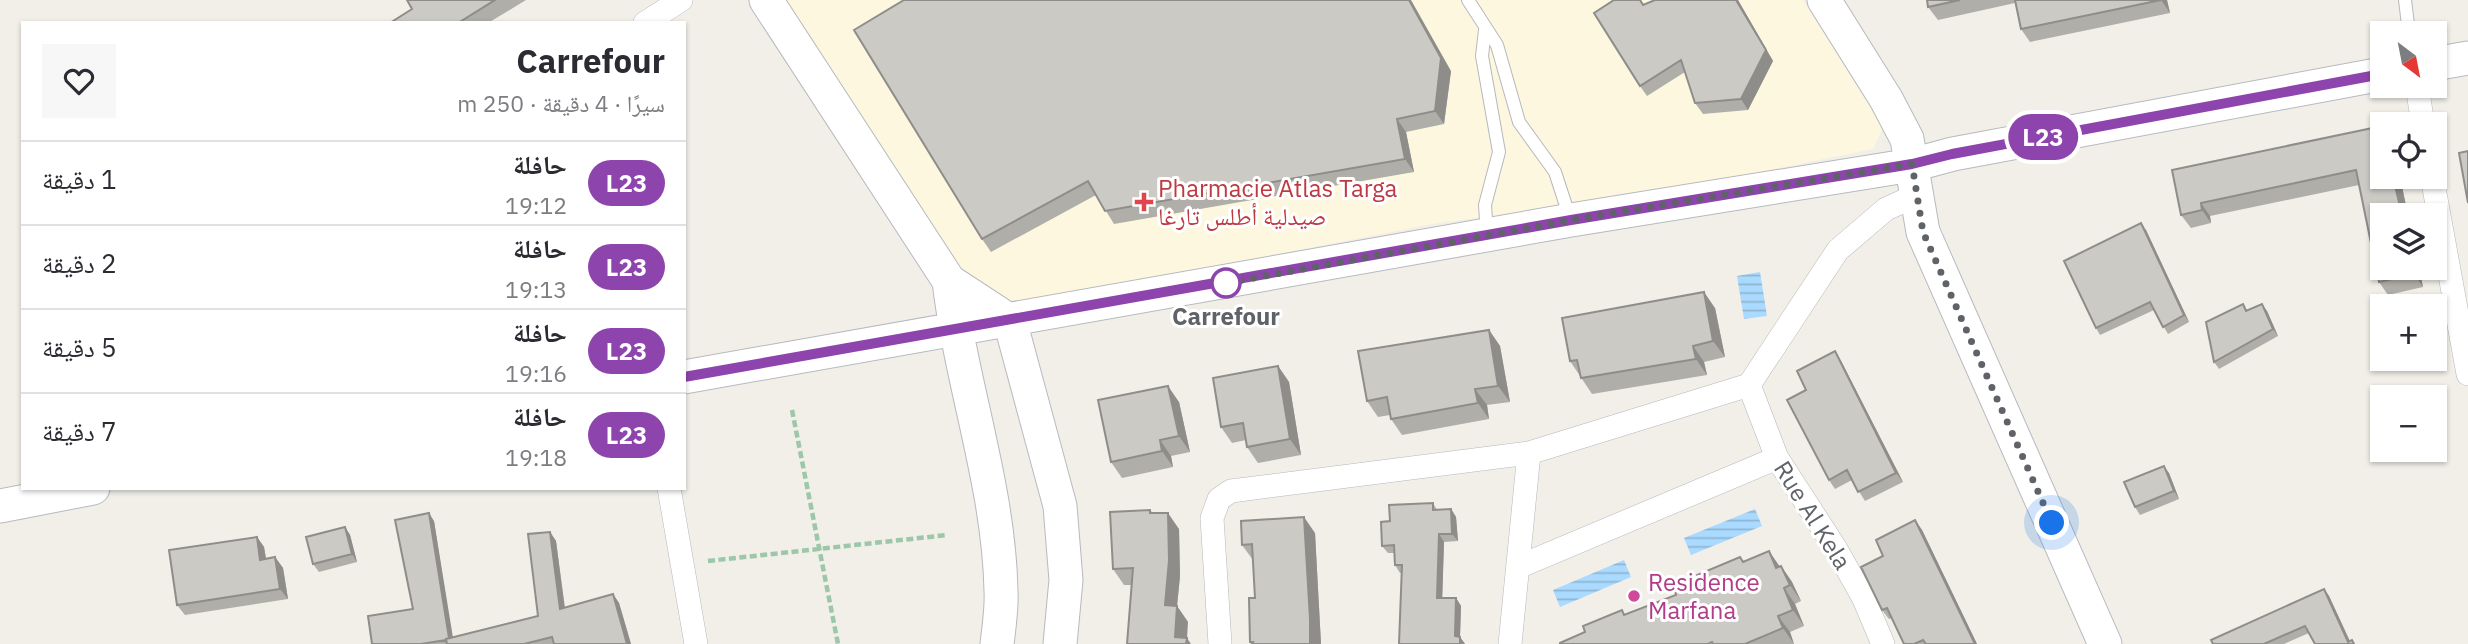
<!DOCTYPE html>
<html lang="ar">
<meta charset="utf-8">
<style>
:root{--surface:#fff;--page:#f7f7f7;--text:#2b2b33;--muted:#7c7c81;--line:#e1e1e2}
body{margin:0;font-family:"IBM Plex Sans","Noto Naskh Arabic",sans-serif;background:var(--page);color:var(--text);direction:rtl;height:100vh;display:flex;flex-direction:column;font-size:26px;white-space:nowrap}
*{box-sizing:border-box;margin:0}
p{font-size:23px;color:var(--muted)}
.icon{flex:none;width:38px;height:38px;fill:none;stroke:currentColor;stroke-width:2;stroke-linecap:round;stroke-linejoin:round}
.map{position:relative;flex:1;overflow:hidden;direction:ltr}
.details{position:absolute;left:21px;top:21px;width:665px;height:469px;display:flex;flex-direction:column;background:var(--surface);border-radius:0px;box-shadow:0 2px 5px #0004;direction:rtl}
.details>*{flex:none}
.badge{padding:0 14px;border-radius:23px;font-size:24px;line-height:46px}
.needle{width:46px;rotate:148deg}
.controls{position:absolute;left:2370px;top:21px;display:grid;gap:14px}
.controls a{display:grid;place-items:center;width:77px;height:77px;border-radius:0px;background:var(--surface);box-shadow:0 2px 5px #0004;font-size:35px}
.you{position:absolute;width:35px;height:35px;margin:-18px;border:5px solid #fff;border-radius:50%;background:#1a73e8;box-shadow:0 0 0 10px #1a73e833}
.map>.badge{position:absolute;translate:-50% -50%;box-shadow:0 0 0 4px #fff}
.round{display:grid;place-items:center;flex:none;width:74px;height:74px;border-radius:0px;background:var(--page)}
.summary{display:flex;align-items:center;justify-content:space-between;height:119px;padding:0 21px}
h1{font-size:33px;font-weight:800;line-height:52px}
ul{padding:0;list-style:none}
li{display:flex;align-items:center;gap:21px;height:84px;padding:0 21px;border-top:2px solid var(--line)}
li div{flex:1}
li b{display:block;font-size:26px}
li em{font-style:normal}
li .badge{min-width:77px;font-weight:700;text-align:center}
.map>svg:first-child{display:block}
.commercial{fill:#fef7e0}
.water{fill:url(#water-rules)}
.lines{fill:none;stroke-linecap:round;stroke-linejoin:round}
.lane-casing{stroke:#b5b8bc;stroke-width:14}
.street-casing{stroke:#b5b8bc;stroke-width:24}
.secondary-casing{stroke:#b6babf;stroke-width:35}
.path{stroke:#9cc7a9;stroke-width:4.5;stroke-dasharray:7 3.5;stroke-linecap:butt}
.lane{stroke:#fff;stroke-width:12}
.street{stroke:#fff;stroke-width:23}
.secondary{stroke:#fff;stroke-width:33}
.wall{fill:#afaea9}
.shaded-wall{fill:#8f8d8a}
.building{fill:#cccac5;stroke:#8f8d8a;stroke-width:2}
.line-casing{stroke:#fff;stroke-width:16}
.line{stroke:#8e44ad;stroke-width:10}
.walk{stroke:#5f6368;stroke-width:7;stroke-dasharray:0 12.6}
.health-dot{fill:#e0444e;stroke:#fff;stroke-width:2.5}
.stop-dot{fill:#fff;stroke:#8e44ad;stroke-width:3.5}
.hotel-dot{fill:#d1479c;stroke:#fff;stroke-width:2.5}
.labels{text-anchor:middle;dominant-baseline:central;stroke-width:6;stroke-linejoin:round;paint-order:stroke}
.health-label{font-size:24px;fill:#be3a42;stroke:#fff;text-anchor:start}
.stop-label{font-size:24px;font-weight:bold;fill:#5f6368;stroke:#fff}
.street-label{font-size:24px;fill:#5f6368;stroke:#fff}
.hotel-label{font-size:24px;fill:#b23c85;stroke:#fff;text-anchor:start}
</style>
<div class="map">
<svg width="2468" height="644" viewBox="0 0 2468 644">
<defs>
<pattern id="water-rules" width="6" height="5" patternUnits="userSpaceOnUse" patternTransform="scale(1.75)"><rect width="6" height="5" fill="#aadaff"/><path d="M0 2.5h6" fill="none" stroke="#8eb4d2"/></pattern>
</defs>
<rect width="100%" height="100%" fill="#f1efe8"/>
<path class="commercial" d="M780,0H1803L1883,128L1873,149L1651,194L1432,224L964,315Z"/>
<path class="water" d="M1760,272L1767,316L1744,319L1737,276Z
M1755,509L1762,526L1691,555L1684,538Z
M1624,560L1631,577L1560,607L1553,590Z"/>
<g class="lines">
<defs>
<path id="lane" d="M1468,0L1497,45L1519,122L1555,172L1570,218
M2405,0L2409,33
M1485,30L1482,56L1499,152L1485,205L1487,235"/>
<path id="street" d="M645,23L681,0
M2417,86L2423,124
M2432,177L2468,374
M1749,385L1777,458L1836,549L1864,599L1883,644
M669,488L696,644
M1518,567L1777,458
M1220,644L1212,518L1219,499L1231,491L1529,453L1749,385L1838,250L1886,209L1917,195
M1510,644L1529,453"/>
<path id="secondary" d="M766,0L949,281C961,384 999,486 1001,591C1002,608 999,627 997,644
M1824,0L1886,99L1907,139L1923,232L2105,644
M2434,64L2468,58
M949,281L1010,321L1060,506L1066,580L1060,644
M684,377L1571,220L1912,165L1953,154L2382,74
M0,506L93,488"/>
</defs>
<use href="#lane" class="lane-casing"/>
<use href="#street" class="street-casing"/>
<use href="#secondary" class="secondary-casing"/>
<path class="path" d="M792,410L838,644
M708,561L947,535"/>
<use href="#lane" class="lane"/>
<use href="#street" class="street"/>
<use href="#secondary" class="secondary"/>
</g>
<path class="wall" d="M407,0H526L488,23H390L412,9Z
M1641,0L1644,5L1655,0H1738L1773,61L1748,110L1703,114L1695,103L1685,72L1647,96L1640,86Z
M1927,0H2167L2170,13L2030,42L2021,29L2015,3L1938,20L1928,7Z
M854,30L1451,71L1444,124L1406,132L1414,172L1114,224L1096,195L991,252L982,239Z
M2382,126V177H2400L2408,215H2382L2419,268L2423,287L2388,295L2379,282L2359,185L2210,216L2211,223L2191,228L2181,215L2172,170Z
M2146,230L2189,322L2168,334L2154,310L2100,335L2096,328Z
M2243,304L2247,310L2267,311L2278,336L2219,369L2214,362Z
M1715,308L1725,357L1704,362L1707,375L1592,394L1570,361Z
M1489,330L1500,346L1510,402L1487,405L1489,419L1402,435L1391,419L1390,415L1378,417L1367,401Z
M1841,361L1903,482L1865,501L1852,480L1835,489L1829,480L1806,390Z
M1278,366L1289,382L1301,455L1258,463L1247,447L1246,440L1232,443L1221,427Z
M1179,402L1190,452L1171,456L1173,467L1122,478L1111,462Z
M2169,473L2179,499L2140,515L2135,507Z
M1433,503L1437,510L1451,509L1456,517L1458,541L1444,542L1442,598H1456L1461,606L1460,637L1465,644H1399L1402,573H1400L1395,565L1394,553H1388L1382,546L1390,521Z
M1150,510L1153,513L1179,529L1180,576L1177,606L1188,622L1132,585H1124L1113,569Z
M1915,520L1922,530L1977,644H1904L1892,618L1889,619L1882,610L1883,556Z
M434,521L452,637L538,616L550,532L556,541L565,608L613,594L619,603L631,644H372L413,609Z
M345,527L350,535L357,562L319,572L313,564Z
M1315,533L1321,644H1251L1250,642L1255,598L1253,560L1242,545Z
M257,537L264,547L266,559L275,557L283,568L288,599L185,615L177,605Z
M1769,551L1779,566H1781L1792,582L1801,601L1795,604L1804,626L1790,632L1794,644H1560L1625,615L1676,595Z
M2324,589L2329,596L2350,641L2352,640L2355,644H2315L2309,633L2284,644H2213Z"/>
<path class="shaded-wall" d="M1409,0H1411L1451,71L1444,124L1435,111Z
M1736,0H1738L1773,61L1748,110L1741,99Z
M2161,0H2167L2170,13Z
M1397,119L1406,132L1414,172L1405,159Z
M2393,177H2400L2408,215H2402Z
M2201,203L2210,216L2211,223L2202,210Z
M2141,223L2146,230L2189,322L2184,315Z
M2413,268H2419L2423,287L2414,274Z
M1704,292L1715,308L1725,357L1713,341Z
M2262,304L2267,311L2278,336L2273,329Z
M1489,330L1500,346L1510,402L1498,386Z
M1693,346L1704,362L1707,375L1696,359Z
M1835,351L1841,361L1903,482L1896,473Z
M1278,366L1289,382L1301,455L1290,439Z
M1168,386L1179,402L1190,452L1179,436Z
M1475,389L1487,405L1489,419L1478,403Z
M1160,440L1171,456L1173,467L1162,451Z
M2164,466L2169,473L2179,499L2174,491Z
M1451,509L1456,517L1458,541L1452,534Z
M429,513L434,521L454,644L449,640Z
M1168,513L1179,529L1180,576L1177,606L1188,622L1187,638L1191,644H1179L1175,637L1165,605Z
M1304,517L1315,533L1321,644H1310Z
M1915,520L1922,530L1977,644H1975Z
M345,527L350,535L357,562L352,554Z
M550,532L556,541L566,618L560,609Z
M1439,534L1444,542L1442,606L1437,598Z
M257,537L264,547L268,570L260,560Z
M1769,551L1780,567L1776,568Z
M275,557L283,568L288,599L280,589Z
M1781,566L1792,582L1801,601L1790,585Z
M1784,588L1795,604L1804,626L1793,610Z
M2324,589L2329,596L2351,644H2350Z
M613,594L619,603L631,644H627Z
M1456,598L1461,606L1460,637L1465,644H1460L1455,636Z
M1778,616L1790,632L1794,644L1783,628Z"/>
<path class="building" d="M407,0H495L458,23H390L412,9Z
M904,0H1409L1441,58L1435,111L1397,119L1405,159L1105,211L1088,181L982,239L854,30Z
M1614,0H1640L1643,5L1655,0H1736L1766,50L1741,99L1695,103L1681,60L1640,86L1594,13Z
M1927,0H1960L1928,7Z
M2015,0H2161L2021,29Z
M2382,126V177H2393L2402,215H2382V268H2413L2414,274L2379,282L2356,170L2201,203L2202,210L2181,215L2172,170Z
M2468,151V203L2459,153Z
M2141,223L2184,315L2163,327L2150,302L2096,328L2064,261Z
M1704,292L1713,341L1693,346L1696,359L1581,378L1577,360L1570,361L1562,318Z
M2243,304L2246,311L2262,304L2273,329L2214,362L2206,322Z
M1489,330L1498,386L1475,389L1478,403L1391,419L1387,397L1367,401L1358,351Z
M1835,351L1896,473L1858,492L1847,470L1829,480L1787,400L1806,390L1797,371Z
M1278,366L1290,439L1247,447L1243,423L1221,427L1213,378Z
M1168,386L1179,436L1160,440L1162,451L1111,462L1098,400Z
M2164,466L2174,491L2135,507L2124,482Z
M1433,503V510L1451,509L1452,534H1439L1437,598H1456L1455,636L1460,637V644H1399L1402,565H1395L1394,545L1382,546L1381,522L1390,521L1389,505Z
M1150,510V513H1168L1169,560L1165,605L1177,606L1175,637L1187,638L1186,644H1127L1133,568L1113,569L1110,512Z
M429,513L449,638L446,639V640L421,644H372L368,616L413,609L395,520Z
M1304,517L1310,619V644H1252L1253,642H1250L1249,598H1255L1252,544L1242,545L1241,521Z
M1915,520L1975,644H1926L1923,640L1914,644H1904L1887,608L1882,610L1861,567L1883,556L1876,540Z
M345,527L352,554L313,564L306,537Z
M550,532L560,609L613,594L627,644H554L552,637L524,644H447L446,639L538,616L528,534Z
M257,537L260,560L275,557L280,589L177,605L169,550Z
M1769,551L1776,568L1781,566L1790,585L1784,588L1793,610L1778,616L1783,628L1745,644H1713L1712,642L1708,644H1560V643L1585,632L1583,626L1622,610L1624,615L1676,595L1675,591L1699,581L1697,575L1740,557L1743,562Z
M2324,589L2348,642L2352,640L2354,644H2315L2305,626L2264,644H2213L2211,640Z"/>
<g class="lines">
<defs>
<path id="line" d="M684,377L1571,220L1912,164L1952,154L2382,74"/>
</defs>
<use href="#line" class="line-casing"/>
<use href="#line" class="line"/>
<path class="walk" d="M1226,283L1215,285L1571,220L1912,164L1923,232L2052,523"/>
</g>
<path class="health-dot" d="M1140.5 191.5h7v7h7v7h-7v7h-7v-7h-7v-7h7z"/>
<circle class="stop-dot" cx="1226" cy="283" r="14"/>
<circle class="hotel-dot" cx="1634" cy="596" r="7"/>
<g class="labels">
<g class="health-label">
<text x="1158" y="188">Pharmacie Atlas Targa<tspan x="1158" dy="28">صيدلية أطلس تارغا</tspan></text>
</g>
<g class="stop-label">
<text x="1226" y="316">Carrefour</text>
</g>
<g class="street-label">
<text transform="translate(1813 515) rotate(58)">Rue Al Kela</text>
</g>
<g class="hotel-label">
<text x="1648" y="582">Residence<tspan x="1648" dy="28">Marfana</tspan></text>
</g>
</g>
</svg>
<div class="controls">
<a><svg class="needle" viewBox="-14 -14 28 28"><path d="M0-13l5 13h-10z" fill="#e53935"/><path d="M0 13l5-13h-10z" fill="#7c7c81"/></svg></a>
<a><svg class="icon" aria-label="locate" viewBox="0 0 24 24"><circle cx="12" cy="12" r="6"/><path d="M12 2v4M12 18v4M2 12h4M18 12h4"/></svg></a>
<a><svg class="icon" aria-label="layers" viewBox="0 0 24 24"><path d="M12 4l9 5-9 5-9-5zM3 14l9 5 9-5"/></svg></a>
<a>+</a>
<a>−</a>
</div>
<div class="you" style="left:2052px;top:523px"></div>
<b class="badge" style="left:2043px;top:137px;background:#8e44ad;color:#fff">L23</b>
<section class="details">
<div class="summary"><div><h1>Carrefour</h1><p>سيرًا · 4 دقيقة · 250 m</p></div><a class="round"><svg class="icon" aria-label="heart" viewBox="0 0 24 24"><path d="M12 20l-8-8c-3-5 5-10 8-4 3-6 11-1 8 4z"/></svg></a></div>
<ul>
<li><span class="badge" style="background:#8e44ad;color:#fff">L23</span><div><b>حافلة</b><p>19:12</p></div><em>1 دقيقة</em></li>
<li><span class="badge" style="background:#8e44ad;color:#fff">L23</span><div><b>حافلة</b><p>19:13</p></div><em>2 دقيقة</em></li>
<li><span class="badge" style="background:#8e44ad;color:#fff">L23</span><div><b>حافلة</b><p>19:16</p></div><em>5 دقيقة</em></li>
<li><span class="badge" style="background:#8e44ad;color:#fff">L23</span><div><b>حافلة</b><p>19:18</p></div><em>7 دقيقة</em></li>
</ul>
</section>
</div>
